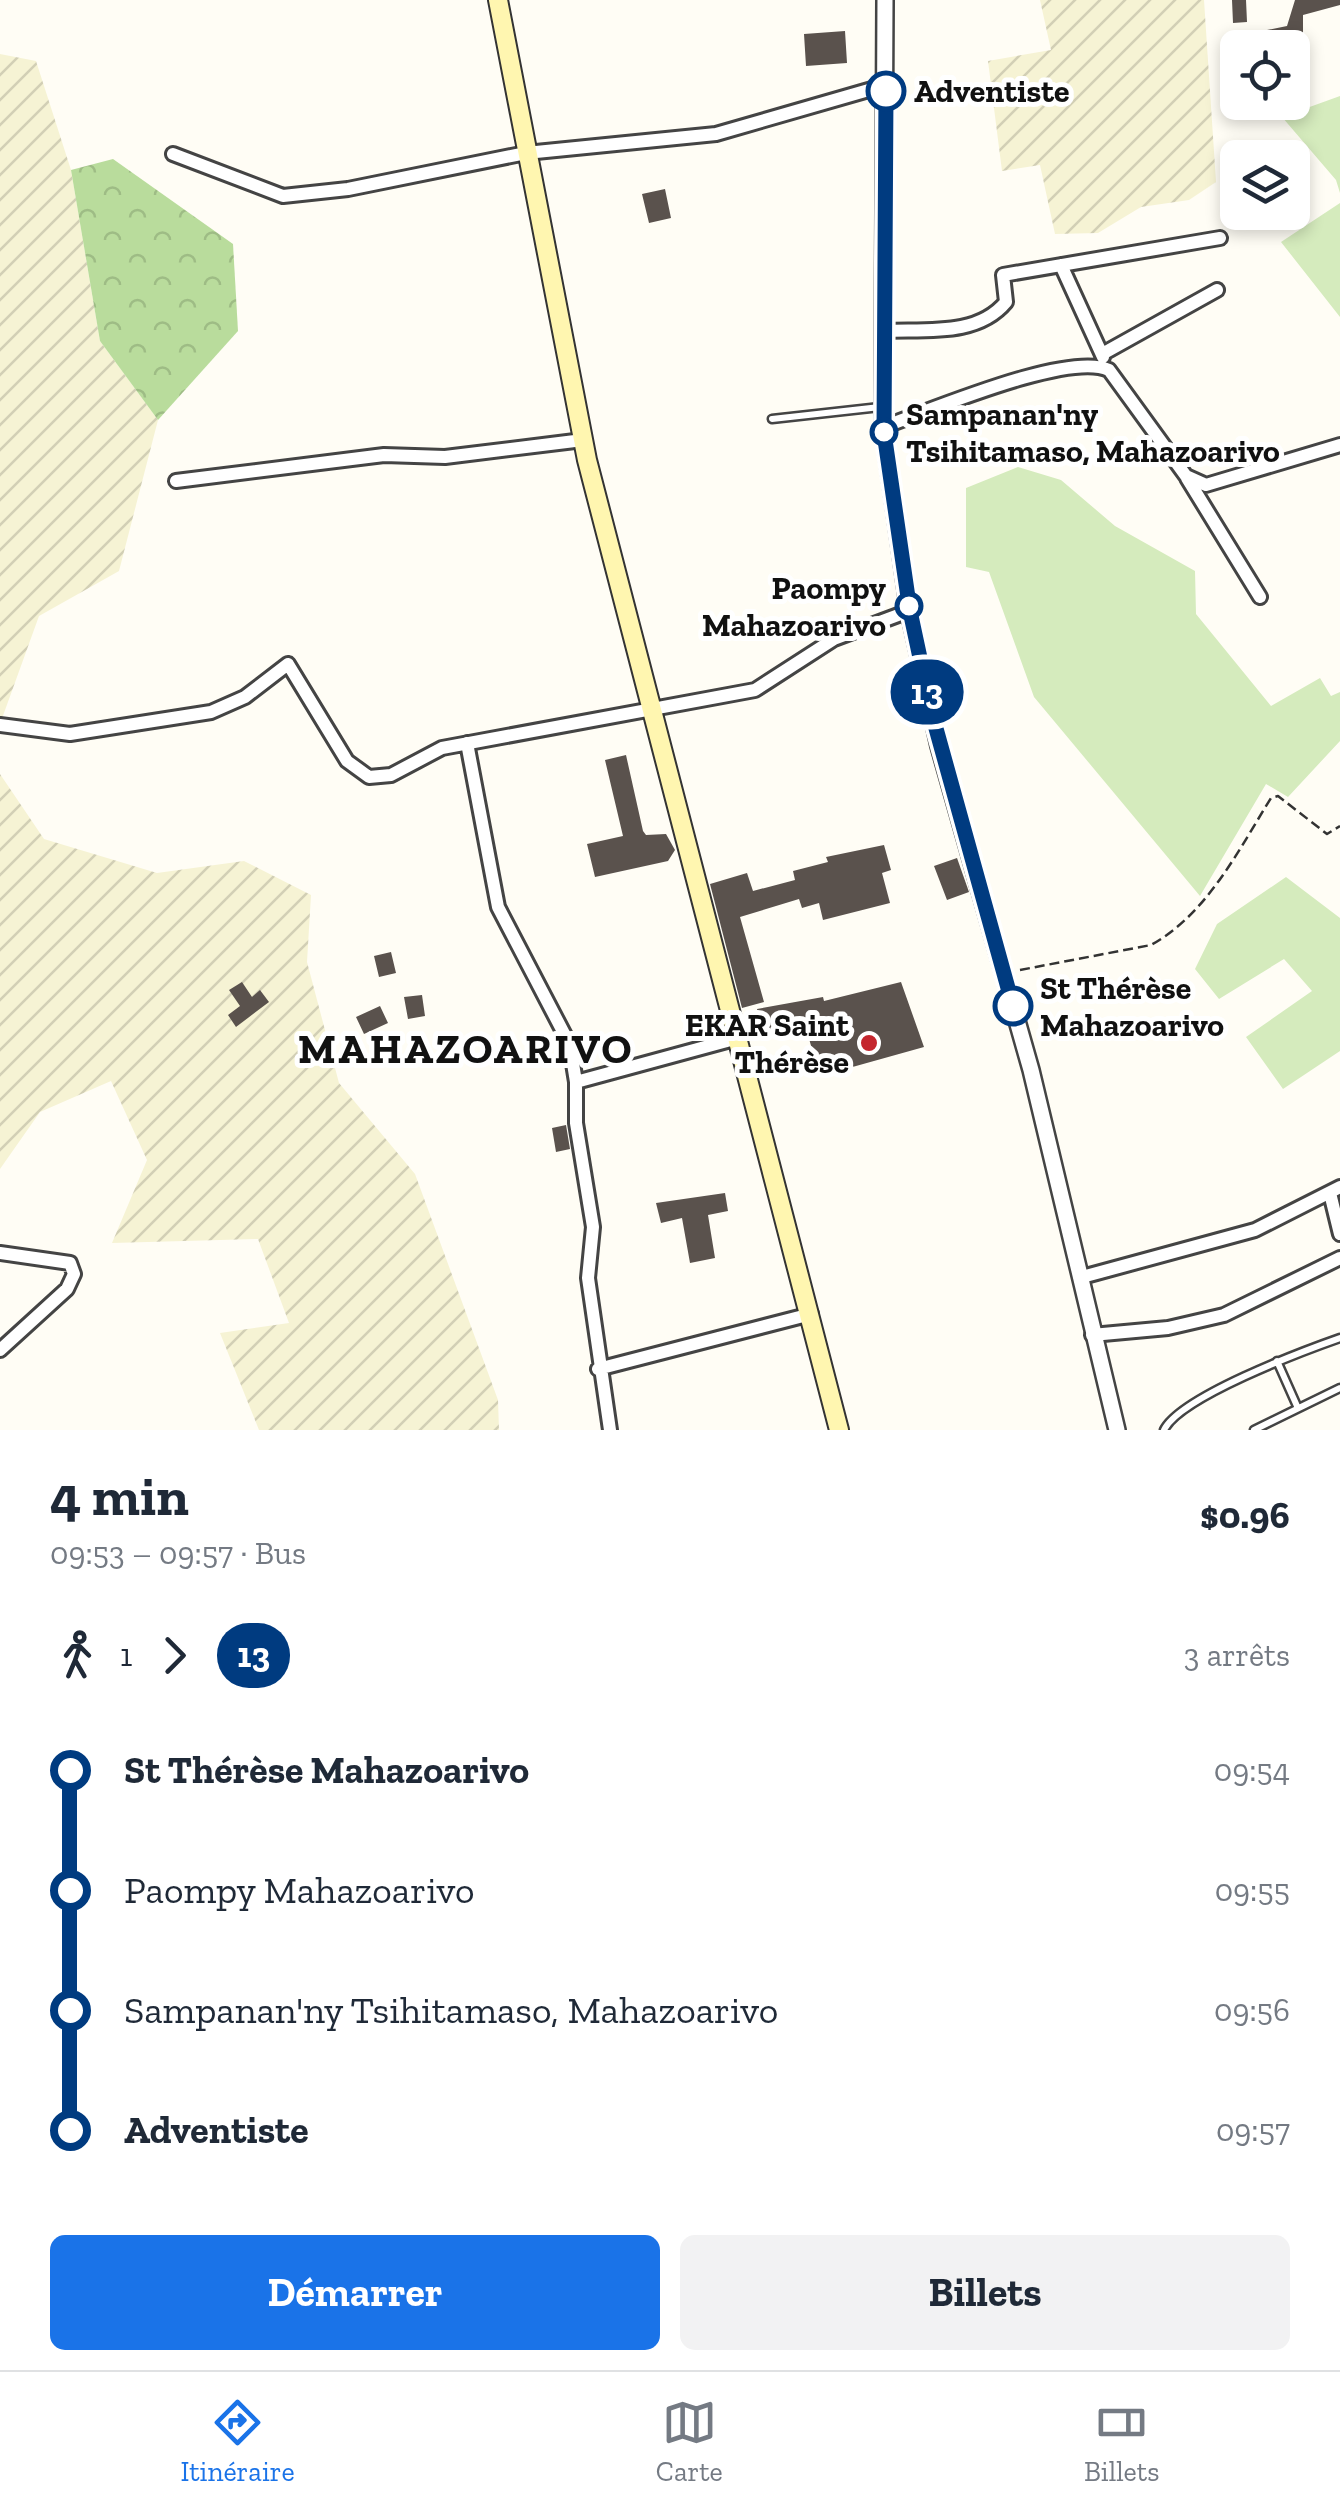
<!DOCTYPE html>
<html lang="fr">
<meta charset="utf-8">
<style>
:root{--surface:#fff;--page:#f2f2f3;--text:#1f2937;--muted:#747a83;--line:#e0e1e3;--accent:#1a73e8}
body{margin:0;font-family:"Zilla Slab",serif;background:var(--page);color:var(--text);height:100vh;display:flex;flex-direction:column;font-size:38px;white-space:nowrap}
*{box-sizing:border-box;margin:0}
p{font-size:32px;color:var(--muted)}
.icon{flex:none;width:55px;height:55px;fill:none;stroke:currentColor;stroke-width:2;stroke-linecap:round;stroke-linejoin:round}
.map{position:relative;height:1430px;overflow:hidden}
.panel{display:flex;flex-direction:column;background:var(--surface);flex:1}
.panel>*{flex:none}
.badge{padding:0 20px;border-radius:32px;font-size:35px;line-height:65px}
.tools{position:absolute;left:1220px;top:30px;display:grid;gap:20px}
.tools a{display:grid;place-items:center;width:90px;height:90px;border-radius:15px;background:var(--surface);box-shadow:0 5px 15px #0003;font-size:50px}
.map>.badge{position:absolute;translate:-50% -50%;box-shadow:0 0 0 5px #fff}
.legs{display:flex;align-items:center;gap:15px;height:110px;padding:0 50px;font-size:32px}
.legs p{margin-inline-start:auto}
.headline{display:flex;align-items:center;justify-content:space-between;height:170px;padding:0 50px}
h1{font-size:55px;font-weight:800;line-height:75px}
.primary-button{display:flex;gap:20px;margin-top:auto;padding:20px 50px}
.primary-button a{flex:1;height:115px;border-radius:15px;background:var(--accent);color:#fff;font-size:40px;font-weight:800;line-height:115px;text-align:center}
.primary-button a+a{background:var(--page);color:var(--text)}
ul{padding:0 50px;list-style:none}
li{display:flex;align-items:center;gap:35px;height:120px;font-size:38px}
li i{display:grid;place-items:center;width:15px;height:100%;margin:0 12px;background:currentColor}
li i::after{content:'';width:25px;height:25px;margin:-12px;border:8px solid;border-radius:50%;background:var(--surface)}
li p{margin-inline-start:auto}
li:first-child i{background:linear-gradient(#0000 50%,currentColor 0)}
li:last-child i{background:linear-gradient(currentColor 50%,#0000 0)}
.menu{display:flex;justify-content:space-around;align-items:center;height:140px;border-top:2px solid var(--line);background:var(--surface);font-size:28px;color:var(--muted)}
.menu a{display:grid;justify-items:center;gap:5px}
.menu .current{color:var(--accent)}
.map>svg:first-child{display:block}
.farmland{fill:url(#farmland-furrows)}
.grass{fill:#d5ebbd}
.forest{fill:url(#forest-crowns)}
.building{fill:#5a524d}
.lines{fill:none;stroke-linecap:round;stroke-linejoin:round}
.service-casing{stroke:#444;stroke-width:11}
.minor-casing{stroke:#444;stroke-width:18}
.tertiary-casing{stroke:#444;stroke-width:20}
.secondary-casing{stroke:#333;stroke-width:22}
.path{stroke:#333;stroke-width:2.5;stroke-dasharray:10 5;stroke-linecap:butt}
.service{stroke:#fff;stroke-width:6}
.minor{stroke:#fff;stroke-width:12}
.tertiary{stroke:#fff;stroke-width:15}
.secondary{stroke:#fff6b0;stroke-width:18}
.line-1-casing{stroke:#fff;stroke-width:22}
.line-1{stroke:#003b80;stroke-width:15}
.stop-1-dot{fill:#fff;stroke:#003b80;stroke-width:5}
.poi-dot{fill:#c4262e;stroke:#fff;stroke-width:4}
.labels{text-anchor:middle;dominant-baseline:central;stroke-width:10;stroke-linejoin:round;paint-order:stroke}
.stop-label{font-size:32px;font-weight:bold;fill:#111;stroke:#fff;text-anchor:start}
.poi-label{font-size:32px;font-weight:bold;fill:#111;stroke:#fff;text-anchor:end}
.district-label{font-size:42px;font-weight:bold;letter-spacing:2.5px;fill:#111;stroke:#fff}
</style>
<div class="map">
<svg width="1340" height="1430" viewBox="0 0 1340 1430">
<defs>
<pattern id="farmland-furrows" width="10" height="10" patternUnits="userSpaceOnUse" patternTransform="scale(2.5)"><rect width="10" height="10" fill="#f6f3d4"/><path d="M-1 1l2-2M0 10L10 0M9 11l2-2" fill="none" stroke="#d2cfb5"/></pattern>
<pattern id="forest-crowns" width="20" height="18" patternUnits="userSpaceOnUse" patternTransform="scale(2.5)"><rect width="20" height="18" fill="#b9dc9c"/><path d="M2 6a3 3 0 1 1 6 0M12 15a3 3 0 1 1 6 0" fill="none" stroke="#9ebc85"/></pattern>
</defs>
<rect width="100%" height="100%" fill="#fffdf5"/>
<path class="farmland" d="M1040,0H1204L1216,182L1189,200L1141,207L1098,233L1055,234L1040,165L1002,171L988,61L1051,50Z
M0,54L36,61L71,170L100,341L158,420L119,571L39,616L0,724Z
M0,774L44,839L157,873L244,861L311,895L307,962L339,1083L415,1174L498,1400L499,1430H259L220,1333L289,1323L258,1239L112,1243L147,1160L111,1081L40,1112L0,1169Z"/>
<path class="grass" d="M1340,96V193L1336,180L1282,117Z
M1340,203V317L1281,242Z
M1018,467L1061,480L1115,526L1195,571L1196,614L1271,706L1320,678L1331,696L1340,692V741L1288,797L1266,784L1200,896L1034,697L989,572L966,567V488Z
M1286,877L1340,918V1051L1283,1089L1246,1037L1312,991L1284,959L1219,999L1195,969L1217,924Z"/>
<path class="forest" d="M113,159L233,244L238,331L158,420L100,341L71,170Z"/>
<path class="building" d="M1232,0H1246L1247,22L1233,23Z
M1295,0H1340V5L1303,15V45L1297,48H1267V30L1287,26Z
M845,31L847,63L806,66L804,34Z
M665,189L671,218L649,223L642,194Z
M626,755L643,831L646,835L666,834L675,850L668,861L595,877L587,844L623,836L605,760Z
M884,845L891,870L882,873L890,903L823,920L819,903L802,908L799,899L740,917L764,1002L742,1008L710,884L747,873L753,891L795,880L793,871L828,862L826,857Z
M957,858L969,892L947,900L934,866Z
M391,952L396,973L379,977L374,956Z
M242,982L252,997L260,990L269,1002L236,1027L228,1015L240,1006L229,990Z
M901,982L924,1047L831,1073L828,1061L816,1064L805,1024L761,1032L757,1009L823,997L824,1001Z
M422,995L425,1016L408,1019L404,997Z
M380,1006L388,1023L364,1034L356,1017Z
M566,1125L570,1149L556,1152L552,1128Z
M725,1193L728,1211L708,1215L715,1258L690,1263L682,1218L661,1223L656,1203Z"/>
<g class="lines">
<defs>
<path id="service" d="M772,419L880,407
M1277,1361L1297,1406
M1164,1430C1180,1397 1303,1351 1340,1338
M1254,1430L1340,1388"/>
<path id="minor" d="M173,154L283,196L348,189L526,153L716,134L886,85
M1061,265L1103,357
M884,331C925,329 977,337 1006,302L1003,275L1220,238
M1104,353L1217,290
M883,427C930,411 1068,351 1109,370L1186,476L1206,485L1340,445
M1187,478L1260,597
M176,481L384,455L445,457L583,440
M0,725L70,734L211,712L245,697L288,664L347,761L369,777L391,775L442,748L755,690L834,639L909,611
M467,743L498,907L570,1045L576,1082
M1330,1193L1340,1234
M0,1253L70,1263L74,1274L67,1289L0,1350
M1082,1277L1255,1230L1340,1187
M1092,1335L1168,1328L1224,1315L1340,1258
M598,1369L811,1314
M610,1430L588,1278L593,1227L576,1123V1082L738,1038"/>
<path id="tertiary" d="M885,0L883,427L909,611L939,746L1031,1070L1117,1430"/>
<path id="secondary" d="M498,0L587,460L839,1430"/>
</defs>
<use href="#service" class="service-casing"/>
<use href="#minor" class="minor-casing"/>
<use href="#tertiary" class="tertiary-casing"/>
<use href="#secondary" class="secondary-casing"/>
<path class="path" d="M1020,970L1151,945C1207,914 1238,851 1271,798L1278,796L1327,834L1340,826"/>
<use href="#service" class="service"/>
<use href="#minor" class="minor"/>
<use href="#tertiary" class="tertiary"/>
<use href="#secondary" class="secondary"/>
</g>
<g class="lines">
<defs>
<path id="line-1" d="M886,91L884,433L910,611L932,714L1013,1006"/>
</defs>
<use href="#line-1" class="line-1-casing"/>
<use href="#line-1" class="line-1"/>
</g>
<g class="stop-1-dot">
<circle cx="886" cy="91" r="18"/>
<circle cx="884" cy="432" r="12"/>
<circle cx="909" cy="606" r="12"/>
<circle cx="1013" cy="1006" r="18"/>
</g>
<circle class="poi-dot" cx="869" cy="1043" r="10"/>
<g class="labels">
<g class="stop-label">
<text x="914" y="91">Adventiste</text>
<text x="906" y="414">Sampanan'ny<tspan x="906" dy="37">Tsihitamaso, Mahazoarivo</tspan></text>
<text x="886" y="588" text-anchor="end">Paompy<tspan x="886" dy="37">Mahazoarivo</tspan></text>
<text x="1040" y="988">St Thérèse<tspan x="1040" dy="37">Mahazoarivo</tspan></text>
</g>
<g class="poi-label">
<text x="849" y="1025">EKAR Saint<tspan x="849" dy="37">Thérèse</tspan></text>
</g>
<g class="district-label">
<text x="466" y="1048">MAHAZOARIVO</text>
</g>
</g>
</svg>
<div class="tools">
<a><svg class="icon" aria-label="locate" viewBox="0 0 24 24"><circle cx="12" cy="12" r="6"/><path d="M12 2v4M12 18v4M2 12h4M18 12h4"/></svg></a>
<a><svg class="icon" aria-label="layers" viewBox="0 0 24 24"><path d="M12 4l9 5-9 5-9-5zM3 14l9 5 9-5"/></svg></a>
</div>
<b class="badge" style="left:927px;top:692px;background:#003b80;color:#fff">13</b>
</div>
<section class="panel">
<div class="headline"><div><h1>4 min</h1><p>09:53 – 09:57 · Bus</p></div><b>$0.96</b></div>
<div class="legs"><svg class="icon" aria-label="walk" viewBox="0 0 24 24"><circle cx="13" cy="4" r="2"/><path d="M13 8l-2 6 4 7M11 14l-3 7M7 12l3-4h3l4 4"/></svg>1<svg class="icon" aria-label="forward" viewBox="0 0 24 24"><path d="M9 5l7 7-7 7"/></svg><b class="badge" style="background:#003b80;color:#fff">13</b><p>3 arrêts</p></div>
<ul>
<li><i style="color:#003b80"></i><b>St Thérèse Mahazoarivo</b><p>09:54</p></li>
<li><i style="color:#003b80"></i><span>Paompy Mahazoarivo</span><p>09:55</p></li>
<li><i style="color:#003b80"></i><span>Sampanan'ny Tsihitamaso, Mahazoarivo</span><p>09:56</p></li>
<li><i style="color:#003b80"></i><b>Adventiste</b><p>09:57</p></li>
</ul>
<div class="primary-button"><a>Démarrer</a><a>Billets</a></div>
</section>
<nav class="menu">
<a class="current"><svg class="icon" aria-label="directions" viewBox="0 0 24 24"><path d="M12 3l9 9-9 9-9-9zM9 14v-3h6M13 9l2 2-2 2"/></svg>Itinéraire</a>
<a><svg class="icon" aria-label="map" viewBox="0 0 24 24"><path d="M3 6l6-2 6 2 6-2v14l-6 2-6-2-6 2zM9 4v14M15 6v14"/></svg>Carte</a>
<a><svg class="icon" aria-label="tickets" viewBox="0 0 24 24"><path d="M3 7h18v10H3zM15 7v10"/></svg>Billets</a>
</nav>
